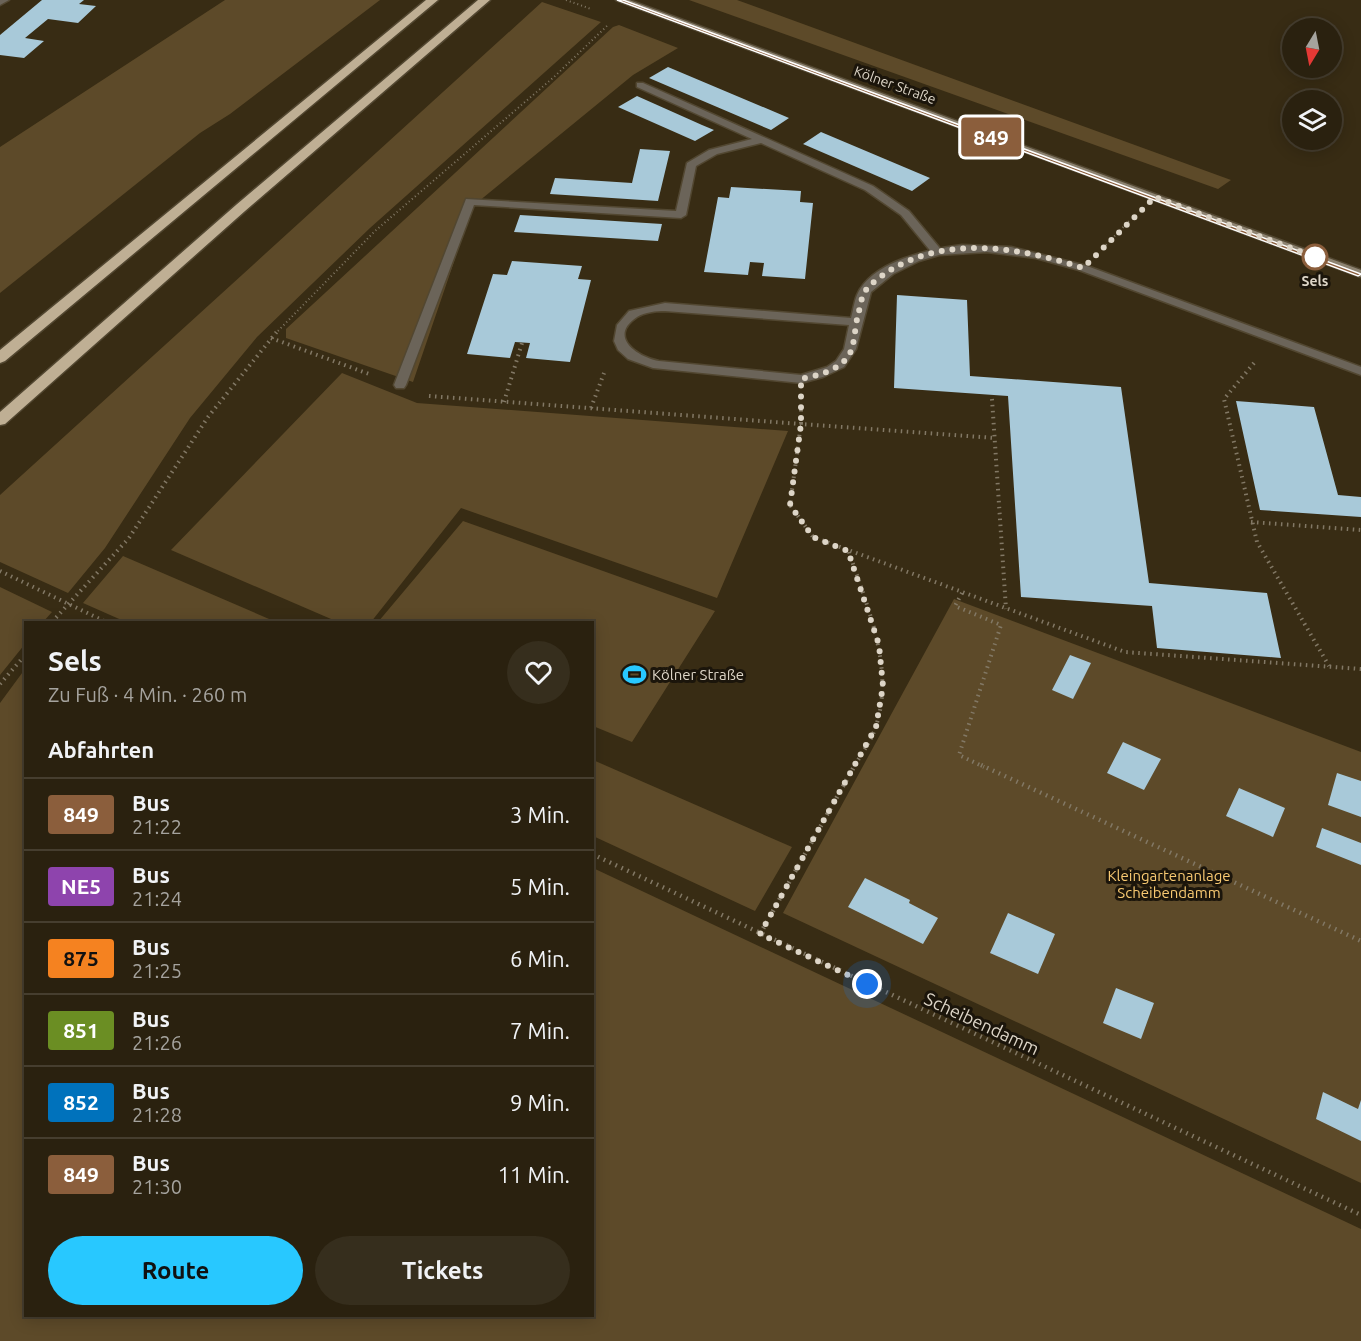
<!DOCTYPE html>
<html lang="de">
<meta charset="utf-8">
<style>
:root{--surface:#2a210f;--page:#362e1d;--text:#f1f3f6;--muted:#a5a39e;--line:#463e2f;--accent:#28c8ff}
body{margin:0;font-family:Ubuntu,sans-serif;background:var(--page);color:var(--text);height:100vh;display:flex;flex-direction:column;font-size:22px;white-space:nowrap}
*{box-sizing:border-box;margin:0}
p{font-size:20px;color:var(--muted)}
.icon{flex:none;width:33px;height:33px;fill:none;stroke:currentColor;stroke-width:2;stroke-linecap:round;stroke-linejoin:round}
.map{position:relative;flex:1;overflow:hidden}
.sheet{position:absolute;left:24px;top:621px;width:570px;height:696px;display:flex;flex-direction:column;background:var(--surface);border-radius:0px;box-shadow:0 3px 15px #0003,0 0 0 2px var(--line)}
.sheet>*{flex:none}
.badge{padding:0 12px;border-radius:4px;font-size:21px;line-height:39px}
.needle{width:39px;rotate:190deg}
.buttons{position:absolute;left:1282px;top:18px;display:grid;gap:12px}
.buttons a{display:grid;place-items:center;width:60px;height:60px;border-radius:50%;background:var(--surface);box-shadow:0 3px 15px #0003,0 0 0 2px var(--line);font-size:30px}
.you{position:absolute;width:30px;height:30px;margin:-15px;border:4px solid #fff;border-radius:50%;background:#1a73e8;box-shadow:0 0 0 9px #1a73e833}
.map>.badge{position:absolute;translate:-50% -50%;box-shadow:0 0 0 3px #fff}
h2{padding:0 24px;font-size:22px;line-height:54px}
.round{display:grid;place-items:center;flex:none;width:63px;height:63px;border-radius:32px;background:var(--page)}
.headline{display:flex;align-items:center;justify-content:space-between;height:102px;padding:0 24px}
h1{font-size:28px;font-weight:700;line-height:45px}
.cta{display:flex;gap:12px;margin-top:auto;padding:12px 24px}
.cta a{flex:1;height:69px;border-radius:36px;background:var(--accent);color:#111;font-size:24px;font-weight:700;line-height:69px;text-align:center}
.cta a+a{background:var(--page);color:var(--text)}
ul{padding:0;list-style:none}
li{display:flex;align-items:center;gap:18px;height:72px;padding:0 24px;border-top:2px solid var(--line)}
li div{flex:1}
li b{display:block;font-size:22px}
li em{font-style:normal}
li .badge{min-width:66px;font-weight:700;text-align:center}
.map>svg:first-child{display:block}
.green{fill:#5d4a29}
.building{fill:#a8c9d9}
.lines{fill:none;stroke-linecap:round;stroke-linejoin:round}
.service-casing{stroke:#524731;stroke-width:3}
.minor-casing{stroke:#524731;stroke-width:3}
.secondary-casing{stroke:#524731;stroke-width:3}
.motorway-casing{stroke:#524731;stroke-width:3}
.path-far2{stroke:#827865;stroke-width:2;stroke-dasharray:1 3;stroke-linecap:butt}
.path-far1{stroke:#827865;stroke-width:4;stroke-dasharray:1.5 4.5;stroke-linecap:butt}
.path{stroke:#827865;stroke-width:4.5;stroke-dasharray:1.5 5;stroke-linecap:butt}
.service{fill:#6b6459;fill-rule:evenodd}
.minor{fill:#6b6459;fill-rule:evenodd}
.secondary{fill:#8d8371;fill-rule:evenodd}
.motorway{fill:#bfaf94;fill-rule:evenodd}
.line{fill:#8b5e3c;stroke:#fff;stroke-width:1.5}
.walk{stroke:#ddd5c7;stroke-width:6;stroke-dasharray:0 10.8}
.stop-dot{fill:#fff;stroke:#8b5e3c;stroke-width:3}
.labels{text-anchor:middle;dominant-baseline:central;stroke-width:6;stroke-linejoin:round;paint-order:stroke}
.far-street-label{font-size:14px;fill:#ddd5c7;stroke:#1b150b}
.far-stop-label{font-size:14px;font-weight:bold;fill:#ddd5c7;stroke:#1b150b}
.poi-label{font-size:15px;fill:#ddd5c7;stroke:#1b150b;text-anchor:start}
.park-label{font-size:15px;fill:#f9ca72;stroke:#1b150b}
.near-street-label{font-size:18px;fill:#ddd5c7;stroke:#1b150b}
</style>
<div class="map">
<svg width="1361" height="1341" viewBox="0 0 1361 1341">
<rect width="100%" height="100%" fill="#382c14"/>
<path class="green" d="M225,0H380L230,114L200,133L0,293V147Z
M689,0H737L1231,180L1218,189Z
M542,2L601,22L370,228L257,337L190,418L105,548L68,593L0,562V495Z
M619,25L678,48L633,75L473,206L413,382L286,338V329L613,27Z
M342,373L417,403L788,431L717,598L461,508L371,622H338L171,550Z
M463,521L715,611L632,742L593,726L592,622H378Z
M123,556L276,622H126L83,603Z
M0,587L52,612L43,622H26L25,644L0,675Z
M954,599L1361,752V1183L783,913Z
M25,669L26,1316H592L593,868L1361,1229V1341H0V703Z
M593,760L792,847L755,911L593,836Z"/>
<path class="building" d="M42,0H84L79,4L96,6L78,23L48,19L25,38L44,41L24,58L0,55V35Z
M668,67L789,118L771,130L649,78Z
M637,96L702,125L714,130L695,141L618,107Z
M821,132L930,178L912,191L803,144Z
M640,149L670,151L658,201L550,194L555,178L632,183Z
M731,187L801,191L800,202L813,203L805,279L762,276L764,263L750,262L748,275L704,272L718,197L729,198Z
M520,215L552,217L662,224L658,241L514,232Z
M512,261L582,266L578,279L591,280L570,362L526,358L530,343L515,342L510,358L467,354L493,274L507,275Z
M897,295L967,300L970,376L1121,387L1149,583L1267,593L1281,658L1157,648L1152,606L1021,597L1008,396L894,388Z
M1236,401L1314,407L1338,495L1361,497V517L1260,510Z
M1070,655L1091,663L1073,699L1052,690Z
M1123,742L1161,759L1144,790L1107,773Z
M1337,773L1361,781V817L1328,805Z
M1239,788L1285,808L1273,837L1226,816Z
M1322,828L1361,843V865L1316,847Z
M865,878L910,900L909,903L938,918L923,944L848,907Z
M1008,913L1055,934L1038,974L990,953Z
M1116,988L1154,1003L1141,1039L1103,1023Z
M1323,1092L1358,1109L1361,1100V1141L1316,1119Z"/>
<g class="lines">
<defs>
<path id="service" d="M637,83H643L873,186L909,211L943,252L937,255L933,254L901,215L865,190L761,143L717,154L696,166L686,215L681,218L474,205L406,385L404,388H396L394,385L466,199L676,211L687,163L709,150L752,139L637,87Z"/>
<path id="minor" d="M0,0H9L0,5Z
M962,245L1011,247L1087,266L1361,367V375L1079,270L1036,258L987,252L939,255L919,261L893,274L871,292L856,349L844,367L823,377L801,383L653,368L628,359L618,350L614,341L617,325L629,311L665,303L851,318C853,311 854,302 857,295C872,261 930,249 962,245ZM665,311L849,325L844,349L836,361L827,367L801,375L659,361C638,357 607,337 637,317C645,312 656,311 665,311Z"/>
<path id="secondary" d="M616,0H629L1361,270V277Z"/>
<path id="motorway" d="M426,0H438L5,361L0,363V350Z
M478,0H490L245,211L5,424L0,425V412L236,205Z"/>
</defs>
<use href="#service" class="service-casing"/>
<use href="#minor" class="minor-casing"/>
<use href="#secondary" class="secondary-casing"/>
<use href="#motorway" class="motorway-casing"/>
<path class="path-far2" d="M566,0L591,9
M1106,245L1130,220
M278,331L375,231L554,77L609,24"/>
<path class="path-far1" d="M271,338L369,374
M1254,363L1224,399L1257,542L1329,666
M429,396L801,424L790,505L813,537L1125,652L1361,669
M992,399L1006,609
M504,402L522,343
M591,408L604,373
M801,410V424L995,438
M1251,522L1361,530
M849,552C867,607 895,668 876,726C872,740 861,754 854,767
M0,571L106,622
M962,593L955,606L1001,625L959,755L984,767
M52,622L129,538L208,417L279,329
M0,684L26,654"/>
<path class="path" d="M981,765L1361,941
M592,854L1361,1215
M760,934L855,765"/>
<use href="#service" class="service"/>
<use href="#minor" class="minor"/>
<use href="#secondary" class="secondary"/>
<use href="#motorway" class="motorway"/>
</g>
<path class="line" d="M617,0H623L1361,274L1358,276Z"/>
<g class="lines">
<path class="walk" d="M867,984L760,934L876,727L883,686L879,645L848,551L813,537L790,505L801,424V379C819,375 843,370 851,351C855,340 855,326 858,315C860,308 861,299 864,293C869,284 884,274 892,269C952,235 1021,248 1083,268L1155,197L1315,257"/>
</g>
<defs>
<symbol id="stadium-bare" viewBox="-9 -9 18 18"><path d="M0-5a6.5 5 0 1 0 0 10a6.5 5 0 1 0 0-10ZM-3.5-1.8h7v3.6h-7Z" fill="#28c8ff" stroke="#1b150b" stroke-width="2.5" paint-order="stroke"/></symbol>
</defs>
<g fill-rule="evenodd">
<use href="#stadium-bare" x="618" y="658" width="33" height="33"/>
</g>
<circle class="stop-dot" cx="1315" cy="257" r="12"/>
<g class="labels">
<g class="far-street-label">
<text transform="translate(895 85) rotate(20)">Kölner Straße</text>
</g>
<g class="far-stop-label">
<text x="1315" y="281">Sels</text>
</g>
<g class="poi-label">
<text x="652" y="674">Kölner Straße</text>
</g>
<g class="park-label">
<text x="1169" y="875">Kleingartenanlage<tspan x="1169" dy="17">Scheibendamm</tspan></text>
</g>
<g class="near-street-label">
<text transform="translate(982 1023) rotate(25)">Scheibendamm</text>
</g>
</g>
</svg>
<div class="buttons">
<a><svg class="needle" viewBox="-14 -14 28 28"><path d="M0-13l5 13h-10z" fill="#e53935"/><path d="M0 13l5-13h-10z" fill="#a5a39e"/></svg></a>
<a><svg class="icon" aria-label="layers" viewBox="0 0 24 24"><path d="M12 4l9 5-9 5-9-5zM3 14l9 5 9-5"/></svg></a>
</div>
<div class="you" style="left:867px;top:984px"></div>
<b class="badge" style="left:991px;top:137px;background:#8b5e3c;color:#fff">849</b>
<section class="sheet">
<div class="headline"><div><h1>Sels</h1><p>Zu Fuß · 4 Min. · 260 m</p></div><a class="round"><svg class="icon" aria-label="heart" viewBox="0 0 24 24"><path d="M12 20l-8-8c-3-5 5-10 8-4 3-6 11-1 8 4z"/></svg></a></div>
<h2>Abfahrten</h2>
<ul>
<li><span class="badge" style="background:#8b5e3c;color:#fff">849</span><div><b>Bus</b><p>21:22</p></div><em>3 Min.</em></li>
<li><span class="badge" style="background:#8e44ad;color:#fff">NE5</span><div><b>Bus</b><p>21:24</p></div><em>5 Min.</em></li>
<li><span class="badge" style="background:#f58220;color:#111">875</span><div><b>Bus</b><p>21:25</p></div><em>6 Min.</em></li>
<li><span class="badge" style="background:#6b8e23;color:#fff">851</span><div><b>Bus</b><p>21:26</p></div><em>7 Min.</em></li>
<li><span class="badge" style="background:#0072bc;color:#fff">852</span><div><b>Bus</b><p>21:28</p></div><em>9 Min.</em></li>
<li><span class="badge" style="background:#8b5e3c;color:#fff">849</span><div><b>Bus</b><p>21:30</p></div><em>11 Min.</em></li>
</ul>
<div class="cta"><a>Route</a><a>Tickets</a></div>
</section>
</div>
